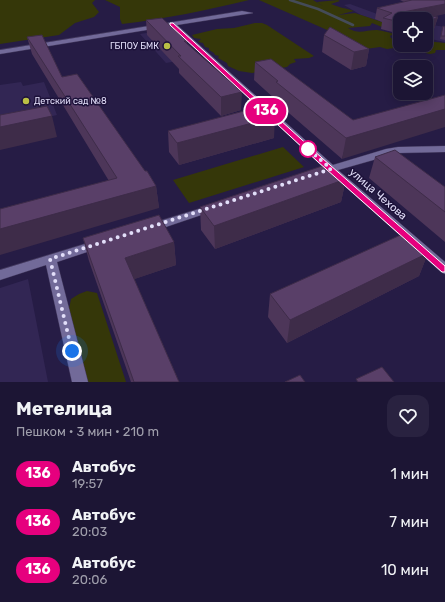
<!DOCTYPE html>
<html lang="ru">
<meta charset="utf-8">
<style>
:root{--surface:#1c1534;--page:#292240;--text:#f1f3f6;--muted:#a09fac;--line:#3a344f}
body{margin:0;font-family:Rubik,sans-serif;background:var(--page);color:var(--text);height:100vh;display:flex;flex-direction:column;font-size:15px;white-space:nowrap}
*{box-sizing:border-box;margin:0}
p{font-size:13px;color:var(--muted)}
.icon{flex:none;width:22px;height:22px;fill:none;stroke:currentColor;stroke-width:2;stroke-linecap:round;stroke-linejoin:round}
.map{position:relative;height:382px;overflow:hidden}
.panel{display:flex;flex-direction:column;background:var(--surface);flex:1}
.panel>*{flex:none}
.badge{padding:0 8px;border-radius:13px;font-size:14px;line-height:26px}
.tools{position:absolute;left:393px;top:12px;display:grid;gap:8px}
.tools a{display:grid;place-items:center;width:40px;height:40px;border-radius:8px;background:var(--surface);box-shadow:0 2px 10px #0003,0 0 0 1px var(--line);font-size:20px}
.you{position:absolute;width:20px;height:20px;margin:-10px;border:3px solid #fff;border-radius:50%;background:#1a73e8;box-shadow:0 0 0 6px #1a73e833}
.map>.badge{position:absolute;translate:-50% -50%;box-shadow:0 0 0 2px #fff}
.round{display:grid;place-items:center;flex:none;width:42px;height:42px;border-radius:12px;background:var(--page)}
.head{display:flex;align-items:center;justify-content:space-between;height:68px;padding:0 16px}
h1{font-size:19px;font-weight:700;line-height:30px}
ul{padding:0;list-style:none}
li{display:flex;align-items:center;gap:12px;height:48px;padding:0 16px}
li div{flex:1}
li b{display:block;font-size:15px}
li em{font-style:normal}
li .badge{min-width:44px;font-weight:700;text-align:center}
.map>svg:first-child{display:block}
.built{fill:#322654}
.green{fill:#353709}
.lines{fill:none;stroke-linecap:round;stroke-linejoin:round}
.stream{stroke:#444b58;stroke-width:2.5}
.minor-casing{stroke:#42385c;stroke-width:1}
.minor{fill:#726a99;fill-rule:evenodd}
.wall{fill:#4d3659}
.shaded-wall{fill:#3e2c49}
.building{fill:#593f68;stroke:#3e2c49}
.line{fill:#e6007e;stroke:#fff}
.walk{stroke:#e2def9;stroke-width:4;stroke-dasharray:0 7.2}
.poi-dot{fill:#bbc045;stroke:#1d123a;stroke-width:1.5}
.stop-dot{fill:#fff;stroke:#e6007e;stroke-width:2}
.labels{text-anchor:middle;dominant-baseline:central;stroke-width:3;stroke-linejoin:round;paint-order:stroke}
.far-poi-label{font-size:9px;fill:#e2def9;stroke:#1d123a;text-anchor:end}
.street-label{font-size:11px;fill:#e2def9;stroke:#1d123a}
</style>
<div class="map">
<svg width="445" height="382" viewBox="0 0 445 382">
<rect width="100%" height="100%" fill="#261c45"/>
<path class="built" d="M350,4L380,15L385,23L361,15L344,5Z
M426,24L445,27V42L426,38Z
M166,30L195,58L166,63L140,34Z
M21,82L23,86L44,82L57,115L0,128V85Z
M28,279L48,382H0V288Z"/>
<path class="green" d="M0,0H95L92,3L99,12L94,17L75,23L59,35L0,44Z
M105,0H249C207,10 165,19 122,24L120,19V7Z
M259,0H313L323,6L317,2L338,0L340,1L331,4C340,8 346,8 354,11L338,15L355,13L382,22V27L372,23L370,26L348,28C359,35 365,30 377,30C383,31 389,32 394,34L390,36L391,38L400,43V45H426V41L445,43V50H436L435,53L430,54L417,51H398L394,48L387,49L380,47L366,49L334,33Z
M255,23H262L267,25L314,56L309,58L294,59L296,62L290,64L287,67L252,73L239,71L228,66L227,63L218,58L219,56L215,55L214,53L209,50V48L205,47L203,43L198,42L201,39L194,38L192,35L217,29L234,28Z
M283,147L304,167L189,203L173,180Z
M87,291L97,293L126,382H86L69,309L71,299L79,294Z"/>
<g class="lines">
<path class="stream" d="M290,0L318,9L353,25"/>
<defs>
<path id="minor" d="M242,11L253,13L177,25L333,165L386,149L398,147L445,146V152L398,153L338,170L445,262V274L441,272L329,172L320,175L317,174L315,172L317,170L324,168L171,26L0,54V50Z
M212,205L217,208L216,210L151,232L147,231L146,228L147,225Z
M98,240L102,241L104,244L102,247L57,262L88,382H72L46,265L0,280V270Z"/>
</defs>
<use href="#minor" class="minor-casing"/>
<use href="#minor" class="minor"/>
</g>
<path class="wall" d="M400,0H445L434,17H438L434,29L426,19H400V34L381,29L382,22L375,19L377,8L404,2Z
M146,20L187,41V44L241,110L221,116L179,73V69L147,35Z
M443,26L445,27V40L440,39Z
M324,35L369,49L366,66L351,70L322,52Z
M27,37L62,77L145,171L156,186L159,208L109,181L32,54Z
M255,62L353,120L342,159L275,101V99L254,80Z
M168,131L274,138L179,165L169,152Z
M375,157L445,187V242L369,178Z
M346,179L341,202L215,249L201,230L200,207Z
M83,238L174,242L176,265L134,279L179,382H131L89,261Z
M428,253L419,276L287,343L268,317L270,294Z"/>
<path class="shaded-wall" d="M445,4V14L423,19L403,12Z
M438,17L434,29L426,33V23Z
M369,49L366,66L351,70L354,52Z
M242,92L241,110L221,116V97Z
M445,109V127L342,159L346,138Z
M52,116L57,137L0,150V127Z
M275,117L274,138L179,165L177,143Z
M346,179L341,202L215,249L214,226Z
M156,186L159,208L0,255V229Z
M174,242L176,265L129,281L125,258Z
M428,253L419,276L287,343L290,320Z"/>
<path class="building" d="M412,0H445V4L403,12L438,17L426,23V19H400V22L383,18L392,13L377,8Z
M162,18L187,41H184L242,92L221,97L178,56H181L146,20Z
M443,26L445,27V36H441Z
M330,27L369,49L354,52L324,35Z
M42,35L62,77L77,74L145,171H147L156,186L0,229V209L117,178L27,37Z
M271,59L353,120L445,95V109L346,138L276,82L278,81L255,62Z
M47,106L52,116L0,127V115Z
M263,106L275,117L177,143L168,131Z
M395,150L445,187V212L375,157Z
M328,164L346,179L214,226L200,207Z
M159,215L174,242L125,258L179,382H134L83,238Z
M405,233L428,253L290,320L270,294Z
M382,367L394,382H358L356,379Z
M300,375L305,382H285Z"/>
<path class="line" d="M170,23H173L322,158L445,266V272H442L317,161L170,25Z"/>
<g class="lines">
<path class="walk" d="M72,351L50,259L331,169L308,149"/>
</g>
<g class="poi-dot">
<circle cx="167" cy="46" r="4"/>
<circle cx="26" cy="101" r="4"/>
</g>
<circle class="stop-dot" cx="308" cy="149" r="8"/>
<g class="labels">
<g class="far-poi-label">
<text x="159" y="46">ГБПОУ БМК</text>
<text x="34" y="101" text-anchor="start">Детский сад №8</text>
</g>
<g class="street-label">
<text transform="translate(378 194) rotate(41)">улица Чехова</text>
</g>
</g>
</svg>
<div class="tools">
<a><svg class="icon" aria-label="locate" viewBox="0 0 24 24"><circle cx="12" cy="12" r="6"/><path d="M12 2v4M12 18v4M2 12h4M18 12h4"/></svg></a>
<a><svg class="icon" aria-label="layers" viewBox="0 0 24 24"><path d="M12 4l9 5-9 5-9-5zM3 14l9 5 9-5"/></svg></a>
</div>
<div class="you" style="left:72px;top:351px"></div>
<b class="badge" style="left:266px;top:111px;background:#e6007e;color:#fff">136</b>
</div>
<section class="panel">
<div class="head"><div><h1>Метелица</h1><p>Пешком · 3 мин · 210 m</p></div><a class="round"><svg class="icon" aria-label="heart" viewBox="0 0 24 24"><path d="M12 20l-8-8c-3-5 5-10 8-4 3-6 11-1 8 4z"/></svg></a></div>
<ul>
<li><span class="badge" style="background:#e6007e;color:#fff">136</span><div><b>Автобус</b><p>19:57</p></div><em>1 мин</em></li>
<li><span class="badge" style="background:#e6007e;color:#fff">136</span><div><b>Автобус</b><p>20:03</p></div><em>7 мин</em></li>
<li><span class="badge" style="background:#e6007e;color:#fff">136</span><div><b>Автобус</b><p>20:06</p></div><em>10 мин</em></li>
</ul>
</section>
